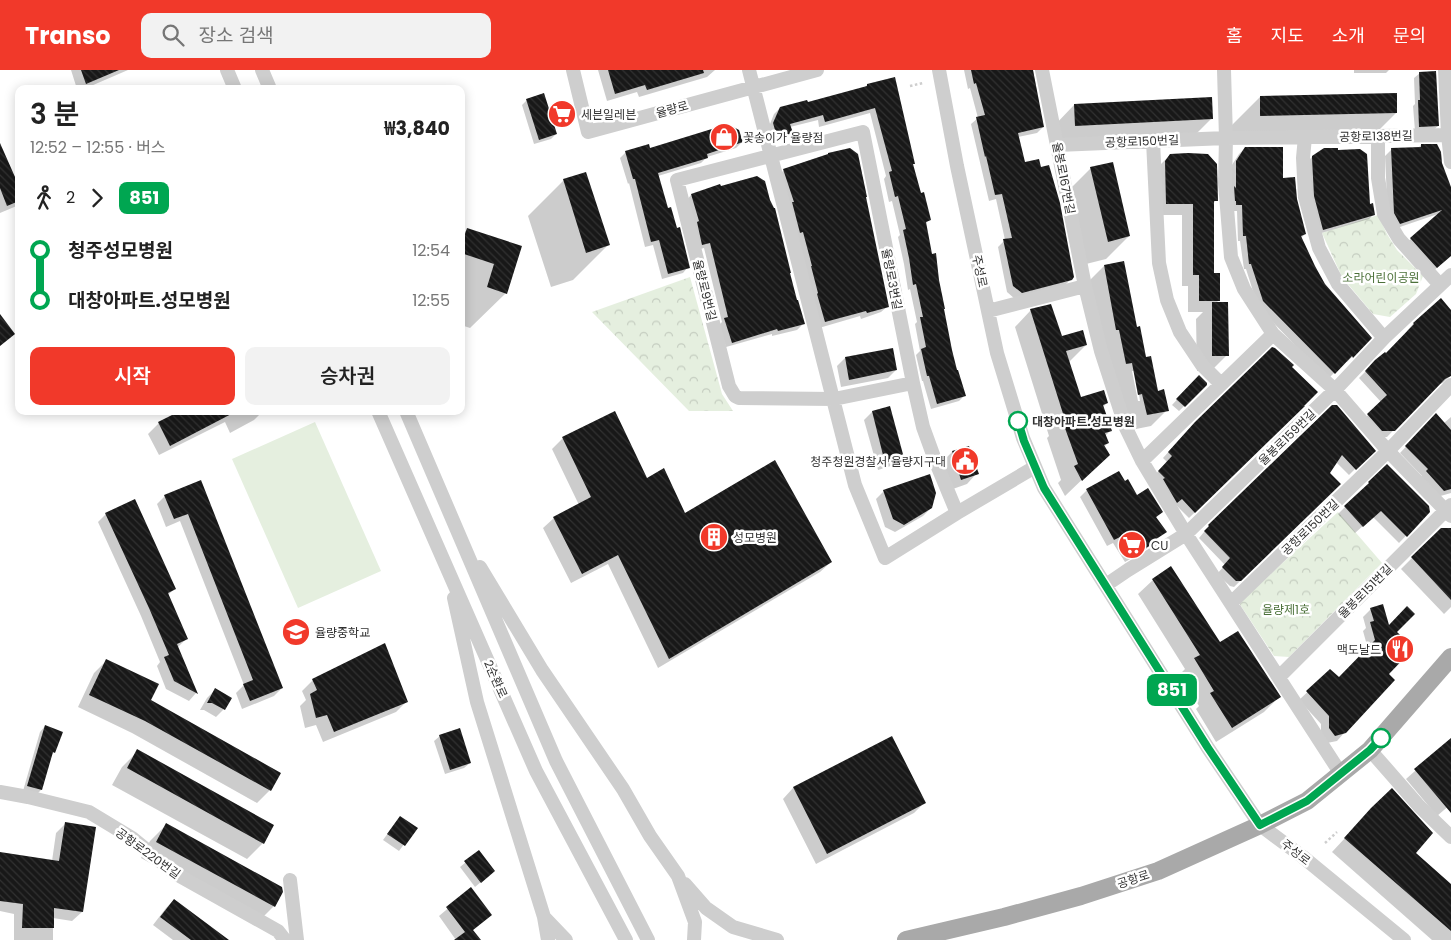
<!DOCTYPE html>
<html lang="ko">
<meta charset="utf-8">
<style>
:root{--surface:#fff;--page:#f2f2f2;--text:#222;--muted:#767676;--accent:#f1392a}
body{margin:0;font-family:Poppins,"Noto Sans KR",sans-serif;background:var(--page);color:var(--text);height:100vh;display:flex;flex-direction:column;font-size:19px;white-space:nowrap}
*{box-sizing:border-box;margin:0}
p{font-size:16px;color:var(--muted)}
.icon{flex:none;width:28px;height:28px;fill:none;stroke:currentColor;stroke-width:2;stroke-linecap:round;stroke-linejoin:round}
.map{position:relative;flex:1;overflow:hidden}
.sheet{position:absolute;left:15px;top:15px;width:450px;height:330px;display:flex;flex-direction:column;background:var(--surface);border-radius:10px;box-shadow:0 2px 12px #0003}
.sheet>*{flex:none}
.badge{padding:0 10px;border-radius:8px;font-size:18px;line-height:32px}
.map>.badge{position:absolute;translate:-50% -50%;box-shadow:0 0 0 2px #fff}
.legs{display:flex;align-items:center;gap:8px;height:55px;padding:0 15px;font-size:16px}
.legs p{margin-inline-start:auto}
.head{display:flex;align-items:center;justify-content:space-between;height:85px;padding:0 15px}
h1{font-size:28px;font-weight:600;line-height:38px}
.button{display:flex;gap:10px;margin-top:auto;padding:10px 15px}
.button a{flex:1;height:58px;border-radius:10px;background:var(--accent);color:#fff;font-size:20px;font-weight:600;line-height:58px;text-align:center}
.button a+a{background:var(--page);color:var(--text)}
ul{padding:0 15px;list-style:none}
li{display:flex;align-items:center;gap:18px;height:50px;font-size:19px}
li i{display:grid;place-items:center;width:8px;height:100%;margin:0 6px;background:currentColor}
li i::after{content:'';width:12px;height:12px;margin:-6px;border:4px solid;border-radius:50%;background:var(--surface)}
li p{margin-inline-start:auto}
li:first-child i{background:linear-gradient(#0000 50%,currentColor 0)}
li:last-child i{background:linear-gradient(currentColor 50%,#0000 0)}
header{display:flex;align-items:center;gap:30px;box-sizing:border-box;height:70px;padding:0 25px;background:var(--accent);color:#fff}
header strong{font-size:24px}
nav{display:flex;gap:28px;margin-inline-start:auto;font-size:18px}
.search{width:350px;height:45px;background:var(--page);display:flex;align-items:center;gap:12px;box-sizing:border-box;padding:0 18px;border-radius:10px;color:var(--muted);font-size:19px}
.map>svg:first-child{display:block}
.grass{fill:#e5efdf}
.park{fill:url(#park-crowns)}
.shadow{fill:#0003;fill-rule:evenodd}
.building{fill:url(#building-back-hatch)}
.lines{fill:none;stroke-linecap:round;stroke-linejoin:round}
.path{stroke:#cecece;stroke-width:2.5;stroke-dasharray:2.5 2.5;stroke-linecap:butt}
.minor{stroke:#cecece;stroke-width:14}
.major{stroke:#a9a9a9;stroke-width:18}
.line-1-casing{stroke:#fff;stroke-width:11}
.line-1{stroke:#00a651;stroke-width:8}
.stop-1-dot{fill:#fff;stroke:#00a651;stroke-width:2.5}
.labels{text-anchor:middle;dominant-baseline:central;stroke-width:5;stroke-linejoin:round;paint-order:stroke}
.street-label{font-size:12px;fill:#313131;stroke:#fff}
.poi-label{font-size:12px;fill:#313131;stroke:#fff;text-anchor:start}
.park-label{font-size:12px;fill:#4c713a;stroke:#fff}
.stop-label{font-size:12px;font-weight:bold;fill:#313131;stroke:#fff;text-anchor:start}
</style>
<header>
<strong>Transo</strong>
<div class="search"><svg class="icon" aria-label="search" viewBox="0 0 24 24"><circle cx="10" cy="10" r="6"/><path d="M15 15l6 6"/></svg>장소 검색</div>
<nav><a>홈</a><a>지도</a><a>소개</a><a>문의</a></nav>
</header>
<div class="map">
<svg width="1451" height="870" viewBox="0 0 1451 870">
<defs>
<pattern id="park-crowns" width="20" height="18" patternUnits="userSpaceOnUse" patternTransform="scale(1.25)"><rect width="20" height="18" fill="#e5efdf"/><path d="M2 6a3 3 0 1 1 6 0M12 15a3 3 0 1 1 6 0" fill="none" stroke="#c5cdc0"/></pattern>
<pattern id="building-back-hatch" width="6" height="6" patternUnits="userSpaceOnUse" patternTransform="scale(1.25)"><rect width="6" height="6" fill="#181818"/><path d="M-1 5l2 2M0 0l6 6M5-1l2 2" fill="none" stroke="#313131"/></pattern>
</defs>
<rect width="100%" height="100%" fill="#fff"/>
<path class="grass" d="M315,352L381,501L298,538L232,389Z"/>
<path class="park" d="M1378,145L1387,164L1397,180L1423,206L1416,224L1390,247L1373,244L1342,207L1322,163Z
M690,207L722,324L733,341H689L592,242Z
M1338,442L1382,493L1289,587L1274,586L1239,533Z"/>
<path class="shadow" d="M71,0H128L84,19H77Z
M598,0H715L707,7L639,27L637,22L607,31Z
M964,0H1033L1043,57L1037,63L1018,67L1024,94L1073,207L1064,216L1015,229L1007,222L998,177L1005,170L996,129L989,131L971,54L978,48L970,18L968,19Z
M1354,0H1414H1389L1386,3H1354Z
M1420,3L1438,56L1432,61H1415L1413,36L1415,34L1414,8Z
M867,15L914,93L912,95L929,150L925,154L951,280L964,326L959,331L931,339L923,311H922L916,285L920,281L915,254L917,252L910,219L908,220L904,194L898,167L900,165L892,131L889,132L884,109L886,106L870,43L819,57L818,50L790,57L791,63L786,68L772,72L768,59L774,44L780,38L807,33L864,18Z
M1260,27L1396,43L1367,72L1232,74L1231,56Z
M527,30L556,64L551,69L534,74L522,35Z
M1074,35L1212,48L1189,71L1053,78L1052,58Z
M742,72L736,78L707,87L701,93L658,106L667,139L688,197L683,203L662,209L653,175L645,177L629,113L628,114L620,88L626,82Z
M1421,75L1441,94L1451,122V185L1430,204L1404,175L1438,144L1394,159L1388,150L1385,86L1392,79L1418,78Z
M0,76L17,114H19V135L0,143Z
M1245,78L1282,109L1295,130L1305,164L1301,168L1314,197L1324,214L1371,268L1347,292L1346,291L1328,309L1258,237L1246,199H1244L1240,171H1238L1237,141H1231L1230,98L1239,84Z
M1170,85L1216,130L1213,134V204L1219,230L1216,233L1227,285L1211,301H1197L1196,249L1203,242H1188V216H1182V145H1155L1158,97Z
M1313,86L1369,136L1374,144L1369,149L1318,164L1309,131L1307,92Z
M1091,98L1129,166L1106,189L1086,194L1068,121Z
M784,100L888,236L881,242L861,249L860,246L819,258L778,106Z
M564,110L608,175L573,210L551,217L528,146Z
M691,125L803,254L797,260L772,266V264L726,277L719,255L722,252L704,178L697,180L686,131Z
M467,160L520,177L506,223L470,258L461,255V165Z
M1104,196L1136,259L1157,322L1167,340L1151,356L1131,360L1110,309L1088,212ZM1132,301H1135L1140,331H1138Z
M1441,230L1451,263V305L1443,313L1437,315L1387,367H1375L1362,351L1381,332L1359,308L1376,291L1386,285L1408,262L1407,261L1413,254Z
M1031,240L1061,268L1086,275L1069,292L1080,329L1107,333L1103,337L1111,360L1105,366L1108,373L1104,377L1091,401L1065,426L1058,413L1061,410L1047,368L1049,366L1015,257Z
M845,288L896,300L888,308L841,317L837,296Z
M1290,297L1298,342L1189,448L1175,434L1153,407L1167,392L1163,388L1189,359Z
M1199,306L1206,315L1179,341L1172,335Z
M1332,337L1374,380L1349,405L1336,392L1329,403L1339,414L1234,517L1230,516L1217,504L1225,495L1199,468L1209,456Z
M889,338L902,387L894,395L878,400L864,350L872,342ZM894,389V391L880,395L879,393Z
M183,341H263L254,350L230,363L225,352L159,385L148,364L159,353Z
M615,343L647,410L685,445L831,492L820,502L658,598L608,494L571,513L543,458L554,448L579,435L552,379L562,369Z
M1436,345L1444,353L1451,347V423L1437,427L1420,408L1422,406L1400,383Z
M968,377L977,403L967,414L950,420L941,393L952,382Z
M201,412L282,618L274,626L242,639L236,623L244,615L180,451L166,457L157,434L165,426Z
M1124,412L1137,427L1161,442L1156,448L1165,461L1143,482L1125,492L1113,473L1107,476L1080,427L1087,420Z
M884,421L931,438L923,446L895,462L885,457L876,429Z
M1345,437L1429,442L1399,473L1373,447L1355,463L1338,444Z
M106,444L174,519L167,526L186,569L177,578L196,623L189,631L166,619L157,596L160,592L141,546L98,452Z
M1441,459H1451V537L1444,544L1401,499Z
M1153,510L1219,574L1279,627L1264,642L1216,672L1196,639L1199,636L1180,604L1185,599L1138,524Z
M1371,539L1388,557L1396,562L1387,604L1345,662L1337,671L1327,673L1321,667V654L1299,630L1330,601L1339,609L1368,579L1363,561L1366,558L1363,547Z
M106,591L150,631L279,703L270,720L257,733L132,663L78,637L94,603Z
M313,610L407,631L396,642L323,672L316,655L305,658L300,636L306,630L302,621Z
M215,620L224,639L216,647L204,640H200L207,628Z
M45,656L54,682L51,686L41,720L36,725L23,721L40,662Z
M440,666L470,693L464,698L445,704L434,671Z
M892,667L925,732L914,743L816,794L783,729L793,718Z
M1451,669V734L1437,746L1406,709Z
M138,681L263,773L247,789L112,715L122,697Z
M1372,739L1414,784L1451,816V870H1432L1332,782Z
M400,747L416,758L399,781L383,770Z
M65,754L82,842L72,851L53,848V870H14V844L0,841V784L52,791L56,763Z
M166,755L274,836L258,852L141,788L150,771Z
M478,782L494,801L475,817L460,797Z
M471,819L491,845L472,861L479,870H456L439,846Z
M174,830L227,870H173L153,855L166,838Z"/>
<path class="building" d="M81,0H119L86,14Z
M608,0H703L704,3L647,20L645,15L615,24Z
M971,0H1033L1044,57L1018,63L1025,92L1039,89L1041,97L1049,95L1060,133L1074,207L1072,210L1022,223L1013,216L1003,169L1012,168L1002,124L995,125L986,86L985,87L976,47L985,45L976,13L974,14Z
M1436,1L1439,56L1419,57L1418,30H1420L1419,2Z
M895,7L915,94H913L921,123L924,122L931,150L926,152L932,184L936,183L939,210L945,239H944L952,280L957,300H958L966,326L937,334L929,306H927L921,279L926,277L920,247H923L916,214L913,215L909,188L903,160L906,159L898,126L895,127L889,102L892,101L875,38L825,52L823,45L790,54L793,63L777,67L773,53L780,37L807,30L808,32L867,16V14Z
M544,23L557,64L539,70L526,29Z
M1397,23V43L1260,46V26Z
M1212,27L1213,49L1075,56L1074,34Z
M728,54L739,60L743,72L707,84L708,88L658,103L668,138L671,137L677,158L680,157L690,198L668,204L659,170L651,172L635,109H633L625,81L649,74L650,78Z
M0,73L19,116V131L7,136L0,118Z
M1421,74H1437L1441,82L1442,93L1451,117V186L1437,198L1410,168L1442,140L1400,154L1394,143L1391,78L1421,77Z
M1245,77H1283V108L1295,107L1297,129L1306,164L1301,166L1315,196L1325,214L1372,268L1353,288L1352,286L1335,304L1263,231L1251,194H1249L1246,166H1243L1242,135H1236V131H1235L1234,116L1236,118V91Z
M850,78L858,84L867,127H866L889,237L867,243L866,241L825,252L817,224L818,223L811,196H812L803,162L800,163L792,132H794L783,99L828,84V83Z
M1324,78H1338V80L1360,79L1367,84L1370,134L1373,133L1375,145L1323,160L1314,126L1312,88V86Z
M1188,83L1208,84L1217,94L1218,131H1214V203H1220V231H1199V205H1193V134H1166L1165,91L1170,84Z
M1113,92L1130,166L1108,172L1090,97Z
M586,102L610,175L586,183L563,109Z
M757,106L765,111L770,130L774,138H775L791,203H790L797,230H798L805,254L778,261L777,259L732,273L724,248L728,247L710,173L702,175L697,152L699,151L691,124L720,114L721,116Z
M467,158L522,176L507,224L487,217L494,194L461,183V176Z
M1124,191L1137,257L1140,256L1146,287L1151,286L1158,321L1164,319L1169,341L1147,345L1142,324L1138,325L1132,293L1126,294L1119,260H1116L1104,195Z
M1441,228L1451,240V306L1445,309L1395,361H1382L1367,344L1387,325L1365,301L1375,290L1385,282L1386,283L1414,254L1413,253Z
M1212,232H1228L1229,286H1212Z
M1051,234L1062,266L1083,260L1087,275L1066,281L1081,327L1104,320L1108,333L1103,335L1112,361L1105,363L1109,373L1104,375L1110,385L1082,411L1074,396L1078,394L1062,350H1065L1030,239Z
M0,244L15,264L0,276Z
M1272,277L1275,278L1294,295L1292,297L1318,322L1304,336H1305L1195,443L1182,429L1177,433L1163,409L1165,408L1158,401L1172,386L1168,382L1195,352Z
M893,278L897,300L849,310L845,287Z
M1199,305L1207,313V315L1185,337L1176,329Z
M1332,335H1337L1376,381L1356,400L1342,385L1330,403L1341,414L1241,511H1236L1222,497L1230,488L1204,461L1209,456L1208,455Z
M890,336L904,388L885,393L872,341Z
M180,341H237L170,376L158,352Z
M615,341L647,408L664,398L685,443L775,390L832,492L669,589L618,485L582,504L553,447L591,427L562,367Z
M1436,343L1451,360V419L1444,421L1426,401L1428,399L1405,376Z
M969,376L979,404L961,410L952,381Z
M1387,394L1429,436L1430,442L1407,467L1381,441L1363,457L1344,436L1369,413L1368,412Z
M1119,401L1125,411L1128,409L1137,425L1148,418L1163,442L1156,447L1167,462L1150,473L1151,475L1132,486L1120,467L1114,470L1086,419Z
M930,404L936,423L932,438L904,455L893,449L883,420Z
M201,410L283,618L250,631L243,614L253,610L188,444L174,449L164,425Z
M135,429L176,519L168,523L188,569L177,574L198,624L174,611L164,587L169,585L149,538L105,443Z
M1441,458H1451V530L1411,487Z
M1171,496L1220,572L1238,561L1281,627L1232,658L1210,623L1214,621L1194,588L1200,585L1152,509Z
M1383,534L1389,555L1407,536L1415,544L1397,562L1414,578L1389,604L1395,610L1346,663L1335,666L1329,658V646L1306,621L1330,599L1339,607L1375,570L1370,552L1374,551L1370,538Z
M385,573L408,632L334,662L327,645L316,648L310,624L317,620L312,609Z
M106,589L159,614L151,630L281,703L271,721L145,651L89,625Z
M215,618L232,628L225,640L212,633H207Z
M45,655L63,662L55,683L53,682L42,720L27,716Z
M460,658L471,693L450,700L439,665Z
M892,666L926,733L827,784L793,717Z
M1451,668V743L1414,699Z
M137,679L274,755L264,774L127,698Z
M1392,718L1433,763L1416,783L1451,814V861L1344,768L1371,738Z
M400,746L418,758L405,776L387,764Z
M65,752L96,757L83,842L54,838V858H22L23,834L0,831V782L59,791Z
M166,753L282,817L283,822L275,837L156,772Z
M479,780L495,801L481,813L464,791Z
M471,817L492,845L473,860L481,870H454L465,862L446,837Z
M174,829L229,870H191L160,847Z"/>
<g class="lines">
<path class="path" d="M910,16L923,13
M1325,773L1337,762"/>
<path class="minor" d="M227,0L235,19
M262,0L270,19
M573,0L588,62L817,0
M749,0L855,415L885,488L957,443L1035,397
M939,0L957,96L997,283L1023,368L1044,418L1208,678L1260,755L1303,787L1404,870
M1042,0L1085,216L1101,281L1126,358L1142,391L1186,464L1341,704
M1224,0L1226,68L1225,113L1231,187L1244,219L1273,264L1335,320L1388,381L1451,446
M1445,0L1448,65L1451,92
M1378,66V108L1384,144L1399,169L1440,215
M1305,67L1303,88L1305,127L1319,178L1338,214L1384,268
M1153,71L1159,193L1167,230L1180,262L1202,295L1221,314
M1057,75L1226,68L1448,65
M988,241L1085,216
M913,313L834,329L739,328L735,326L729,316L677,110L863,62L913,313L923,357L935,390L957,443
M378,341L536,701L626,870
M406,341L556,691L648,870
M1142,391L1273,264
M480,497L542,600L623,719L650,766L678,806L695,852L694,870
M1106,515L1128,500L1186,464L1335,320L1384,268L1451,205
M454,528L477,632L544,847L548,870
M1231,533L1388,381L1451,315
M1280,606L1451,435
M1370,680L1419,736L1451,767
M0,722L28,727L89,742L132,768L176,804L278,861L285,870
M290,810L297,870
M685,814L706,838L733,857L777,870
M544,847L566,870"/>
<path class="major" d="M906,870L1004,847L1081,826L1158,801L1260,755L1307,731L1370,680L1451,587"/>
</g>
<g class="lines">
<defs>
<path id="line-1" d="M1018,351L1024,371L1044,418L1208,678L1260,755L1307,731L1370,680L1381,668"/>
</defs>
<use href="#line-1" class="line-1-casing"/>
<use href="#line-1" class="line-1"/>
</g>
<defs>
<symbol id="supermarket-disc" viewBox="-11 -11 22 22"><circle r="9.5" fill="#f1392a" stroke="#fff"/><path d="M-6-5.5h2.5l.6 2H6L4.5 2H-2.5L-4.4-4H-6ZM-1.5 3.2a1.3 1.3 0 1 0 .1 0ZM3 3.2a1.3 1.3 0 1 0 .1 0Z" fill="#fff"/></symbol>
<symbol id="shop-disc" viewBox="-11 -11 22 22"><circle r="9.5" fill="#f1392a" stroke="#fff"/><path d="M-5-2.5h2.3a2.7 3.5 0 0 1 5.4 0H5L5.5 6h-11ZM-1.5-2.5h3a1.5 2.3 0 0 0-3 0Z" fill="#fff"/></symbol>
<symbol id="civic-disc" viewBox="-11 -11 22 22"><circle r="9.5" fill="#f1392a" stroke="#fff"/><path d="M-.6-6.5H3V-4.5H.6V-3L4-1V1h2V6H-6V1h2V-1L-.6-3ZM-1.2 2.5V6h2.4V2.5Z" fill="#fff"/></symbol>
<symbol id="building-disc" viewBox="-11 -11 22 22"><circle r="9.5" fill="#f1392a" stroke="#fff"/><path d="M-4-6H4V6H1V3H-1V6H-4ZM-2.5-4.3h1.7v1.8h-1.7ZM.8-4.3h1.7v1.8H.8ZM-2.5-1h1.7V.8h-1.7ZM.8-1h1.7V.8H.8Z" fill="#fff"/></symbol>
<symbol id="school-disc" viewBox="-11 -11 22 22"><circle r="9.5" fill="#f1392a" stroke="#fff"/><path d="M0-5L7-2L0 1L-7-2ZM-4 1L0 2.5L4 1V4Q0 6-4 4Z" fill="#fff"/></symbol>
<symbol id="restaurant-disc" viewBox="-11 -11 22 22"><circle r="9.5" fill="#f1392a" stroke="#fff"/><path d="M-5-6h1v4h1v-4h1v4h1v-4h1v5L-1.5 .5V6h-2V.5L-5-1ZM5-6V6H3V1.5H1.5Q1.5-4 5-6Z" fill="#fff"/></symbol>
</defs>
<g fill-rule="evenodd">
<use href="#supermarket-disc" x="546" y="28" width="32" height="32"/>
<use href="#shop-disc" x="708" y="51" width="32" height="32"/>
<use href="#civic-disc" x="949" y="375" width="32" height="32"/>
<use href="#building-disc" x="698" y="451" width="32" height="32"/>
<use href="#supermarket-disc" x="1116" y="459" width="32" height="32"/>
<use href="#school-disc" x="280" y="546" width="32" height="32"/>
<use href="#restaurant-disc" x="1384" y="563" width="32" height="32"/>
</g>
<g class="stop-1-dot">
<circle cx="1018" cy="351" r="9"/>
<circle cx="1381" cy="668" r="9"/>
</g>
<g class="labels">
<g class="street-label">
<text transform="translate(672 39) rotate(-15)">율량로</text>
<text transform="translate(1376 66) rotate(-1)">공항로138번길</text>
<text transform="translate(1142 71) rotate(-2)">공항로150번길</text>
<text transform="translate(1064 108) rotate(79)">율봉로167번길</text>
<text transform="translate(980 201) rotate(78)">주성로</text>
<text transform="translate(892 209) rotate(79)">율량로3번길</text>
<text transform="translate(705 220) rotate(76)">율량로9번길</text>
<text transform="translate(1287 367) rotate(-44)">율봉로159번길</text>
<text transform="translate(1310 457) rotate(-44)">공항로150번길</text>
<text transform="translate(1365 521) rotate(-45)">율봉로151번길</text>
<text transform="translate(496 609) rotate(66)">2순환로</text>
<text transform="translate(1296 782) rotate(38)">주성로</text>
<text transform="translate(148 783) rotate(36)">공항로220번길</text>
<text transform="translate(1133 809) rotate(-18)">공항로</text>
</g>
<g class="poi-label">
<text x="581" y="44">세븐일레븐</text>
<text x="743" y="67">꽃송이가 율량점</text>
<text x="946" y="391" text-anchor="end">청주청원경찰서 율량지구대</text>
<text x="733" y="467">성모병원</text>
<text x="1151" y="475">CU</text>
<text x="315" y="562">율량중학교</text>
<text x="1381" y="579" text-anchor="end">맥도날드</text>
</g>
<g class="park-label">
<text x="1381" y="207">소라어린이공원</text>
<text x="1286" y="539">율량제1호</text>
</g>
<g class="stop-label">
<text x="1032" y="351">대창아파트.성모병원</text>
</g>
</g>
</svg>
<b class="badge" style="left:1172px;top:620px;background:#00a651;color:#fff">851</b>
<section class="sheet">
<div class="head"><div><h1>3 분</h1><p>12:52 – 12:55 · 버스</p></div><b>₩3,840</b></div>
<div class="legs"><svg class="icon" aria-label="walk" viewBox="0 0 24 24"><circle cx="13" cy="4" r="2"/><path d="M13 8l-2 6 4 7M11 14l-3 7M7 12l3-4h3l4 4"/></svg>2<svg class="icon" aria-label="forward" viewBox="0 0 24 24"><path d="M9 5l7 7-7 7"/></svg><b class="badge" style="background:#00a651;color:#fff">851</b></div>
<ul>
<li><i style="color:#00a651"></i><b>청주성모병원</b><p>12:54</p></li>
<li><i style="color:#00a651"></i><b>대창아파트.성모병원</b><p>12:55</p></li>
</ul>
<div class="button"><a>시작</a><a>승차권</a></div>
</section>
</div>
